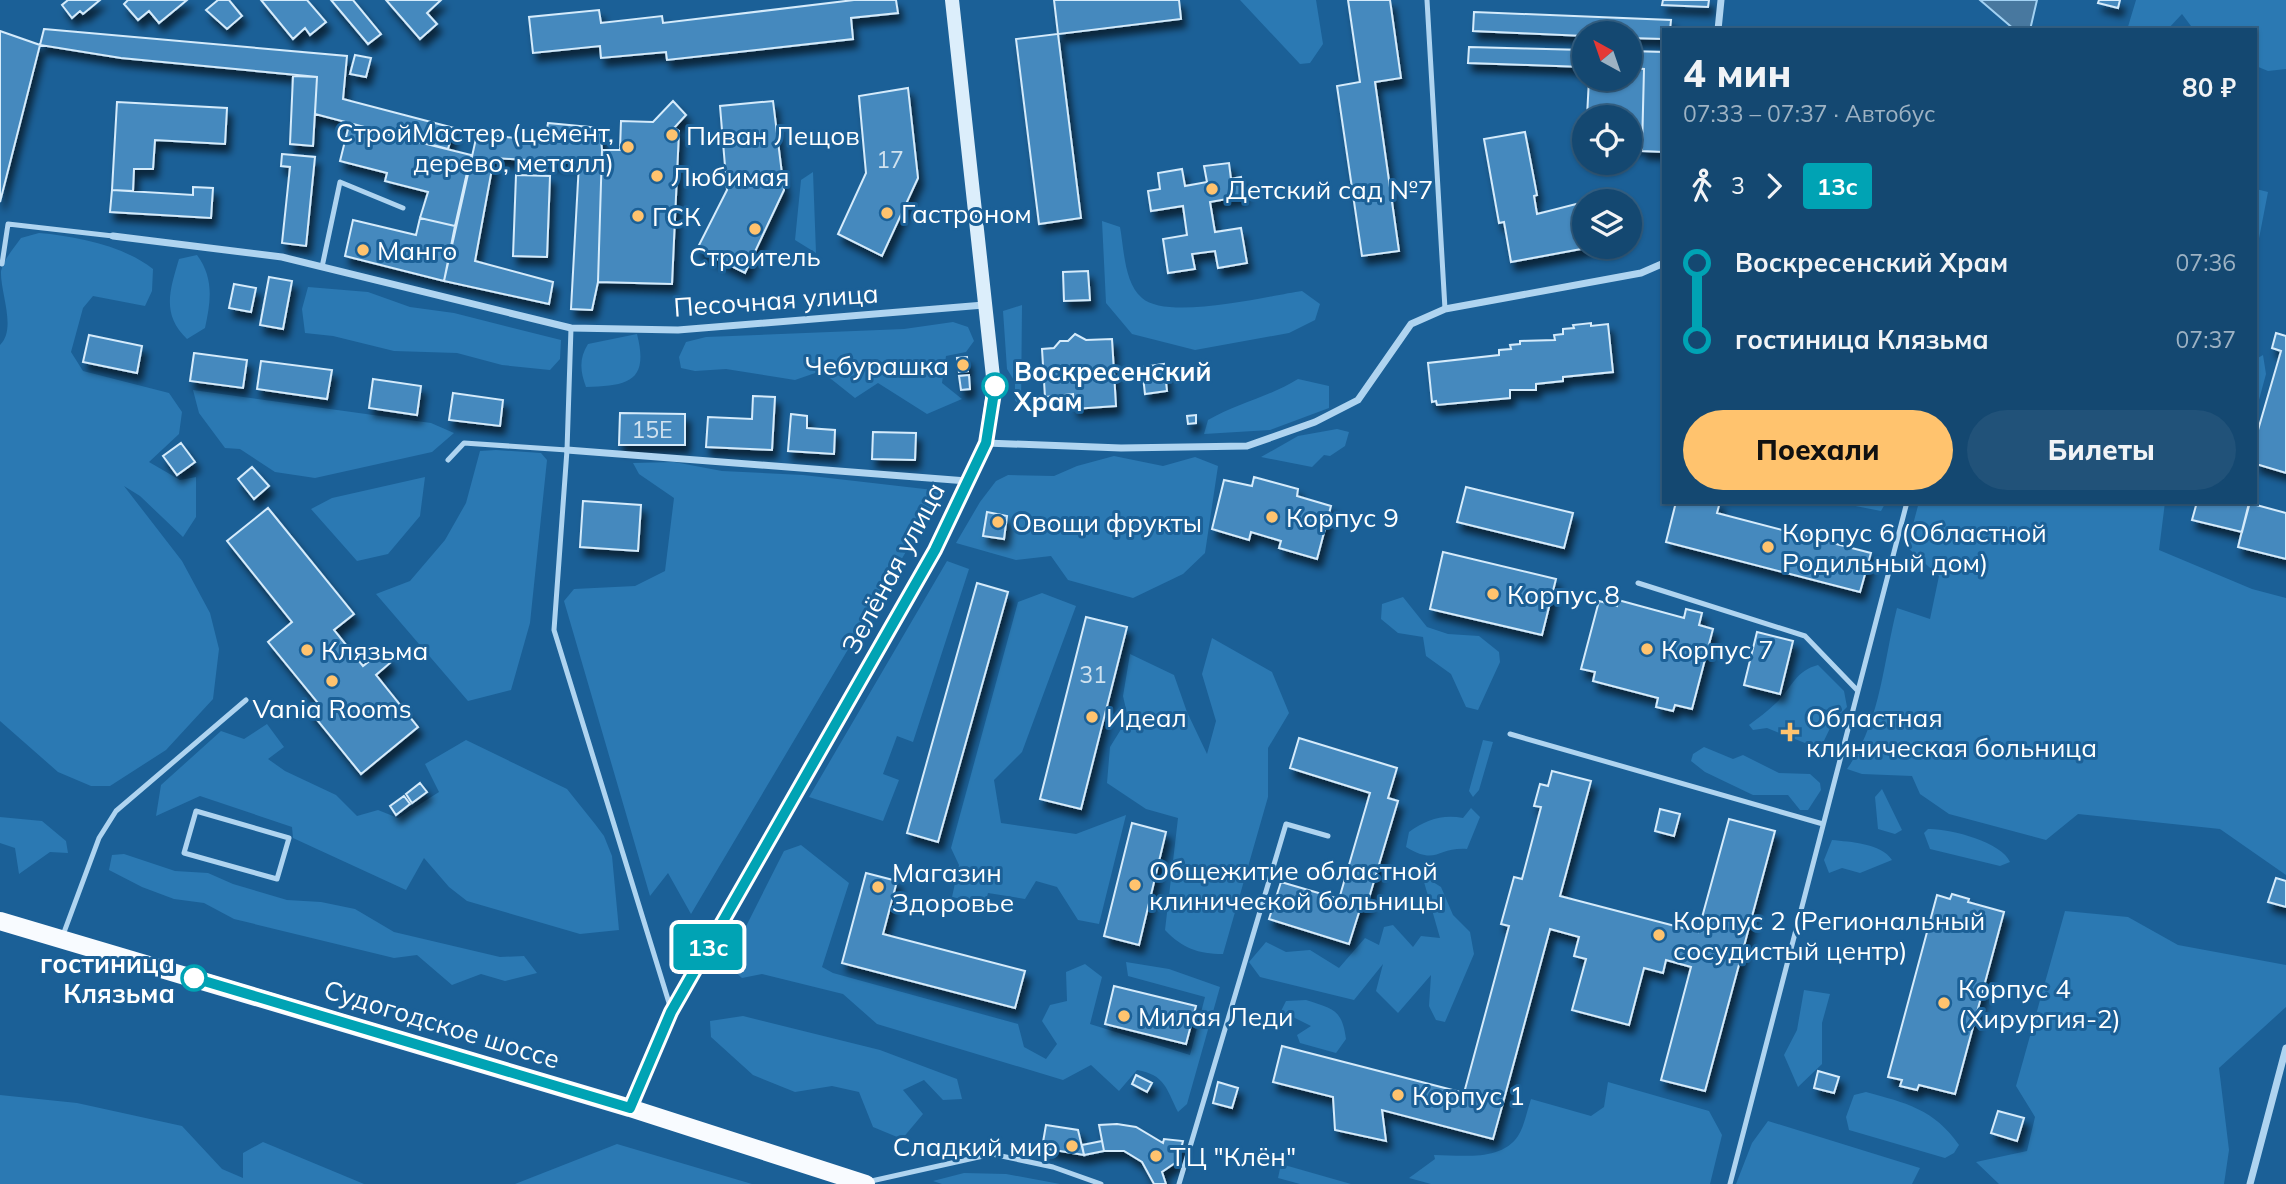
<!DOCTYPE html>
<html lang="ru">
<meta charset="utf-8">
<style>
:root{--surface:#144871;--page:#215279;--text:#f1f3f6;--muted:#9db2c3;--line:#336084;--accent:#ffc36e}
body{margin:0;font-family:Mulish,sans-serif;background:var(--page);color:var(--text);height:100vh;display:flex;flex-direction:column;font-size:26px;white-space:nowrap}
*{box-sizing:border-box;margin:0}
p{font-size:23px;color:var(--muted)}
.icon{flex:none;width:38px;height:38px;fill:none;stroke:currentColor;stroke-width:2;stroke-linecap:round;stroke-linejoin:round}
.map{position:relative;flex:1;overflow:hidden}
.panel{position:absolute;left:1662px;top:28px;width:595px;height:476px;display:flex;flex-direction:column;background:var(--surface);border-radius:0px;box-shadow:0 2px 5px #0004,0 0 0 2px var(--line)}
.panel>*{flex:none}
.badge{padding:0 14px;border-radius:5px;font-size:24px;line-height:46px}
.needle{width:46px;rotate:320deg}
.tools{position:absolute;left:1572px;top:21px;display:grid;gap:14px}
.tools a{display:grid;place-items:center;width:70px;height:70px;border-radius:50%;background:var(--surface);box-shadow:0 2px 5px #0004,0 0 0 2px var(--line);font-size:35px}
.map>.badge{position:absolute;translate:-50% -50%;box-shadow:0 0 0 4px #fff}
.legs{display:flex;align-items:center;gap:10px;height:77px;padding:0 21px;font-size:23px}
.legs p{margin-inline-start:auto}
.head{display:flex;align-items:center;justify-content:space-between;height:119px;padding:0 21px}
h1{font-size:38px;font-weight:800;line-height:52px}
.cta{display:flex;gap:14px;margin-top:auto;padding:14px 21px}
.cta a{flex:1;height:80px;border-radius:42px;background:var(--accent);color:#111;font-size:28px;font-weight:800;line-height:80px;text-align:center}
.cta a+a{background:var(--page);color:var(--text)}
ul{padding:0 21px;list-style:none}
li{display:flex;align-items:center;gap:24px;height:77px;font-size:26px}
li i{display:grid;place-items:center;width:10px;height:100%;margin:0 9px;background:currentColor}
li i::after{content:'';width:18px;height:18px;margin:-9px;border:5px solid;border-radius:50%;background:var(--surface)}
li p{margin-inline-start:auto}
li:first-child i{background:linear-gradient(#0000 50%,currentColor 0)}
li:last-child i{background:linear-gradient(currentColor 50%,#0000 0)}
.map>svg:first-child{display:block}
.green{fill:#2b79b3;fill-rule:evenodd}
.water{fill:#48789f;stroke:#a2d1f2;stroke-width:2}
.building{fill:#4489be;stroke:#d5ebfb;stroke-width:2;filter:url(#shadow)}
.lines{fill:none;stroke-linecap:round;stroke-linejoin:round}
.lane{stroke:#afd4f0;stroke-width:5}
.street{stroke:#afd4f0;stroke-width:7}
.secondary{stroke:#dceefb;stroke-width:14}
.primary{stroke:#f8fbff;stroke-width:18}
.line-1-casing{stroke:#fff;stroke-width:16}
.line-1{stroke:#00a3b4;stroke-width:10}
.poi-dot{fill:#ffc36e;stroke:#1b6097;stroke-width:2.5}
.stop-1-dot{fill:#fff;stroke:#00a3b4;stroke-width:3.5}
.labels{text-anchor:middle;dominant-baseline:central;stroke-width:6;stroke-linejoin:round;paint-order:stroke}
.number-label{font-size:23px;fill:#d0e2ef}
.poi-label{font-size:26px;fill:#fff;stroke:#1b6097;text-anchor:start}
.street-label{font-size:26px;fill:#fff;stroke:#1b6097}
.stop-label{font-size:26px;font-weight:bold;fill:#fff;stroke:#1b6097;text-anchor:start}
</style>
<div class="map">
<svg width="2286" height="1184" viewBox="0 0 2286 1184">
<defs>
<filter id="shadow"><feDropShadow dx="4.5" dy="8" stdDeviation="3.5" flood-color="#0009"/></filter>
</defs>
<rect width="100%" height="100%" fill="#1b6097"/>
<path class="green" d="M1240,0H1316L1323,44L1310,63L1300,64Z
M2136,0H2286V69L2268,71L2256,66V30H2194L2182,14L2167,30H2127Z
M813,172L816,253L795,240L801,180Z
M2256,189L2268,192L2256,254Z
M1102,221L1120,227C1124,248 1124,283 1142,298C1168,321 1267,296 1302,291L1320,304L1315,320L1289,333L1195,350L1132,334L1106,303Z
M39,233C76,236 124,246 153,269L152,291L145,306L93,296L83,308L71,352L83,371L169,393L182,412L179,434L149,462L180,480L196,477V517L183,537L140,496L124,486L182,561L210,613L219,649L213,699L166,750L110,786H91L58,772L0,721V345C17,328 0,293 1,271C4,259 14,248 21,238Z
M197,255C214,278 211,301 205,328L187,339C161,314 170,290 179,259Z
M308,287L368,292L410,307L454,313L561,340L560,359L550,370L502,365L457,353L394,351L333,336L305,333L302,309Z
M1022,305L1021,408L1015,400V382L1007,369L1003,311Z
M953,322L968,327L974,341L966,352L946,356L942,383L962,399L927,414L878,383L855,398L821,371L795,380L726,369L695,371L681,368L679,357L686,342L706,337L904,329Z
M637,334C649,381 629,386 586,387C580,371 579,358 588,344Z
M2263,355L2266,374L2256,411V359Z
M1298,379L1329,386V408L1270,430L1204,434L1208,420C1238,403 1269,397 1298,379Z
M193,390L431,423L454,433L432,452L315,478L275,472L240,449L225,448L199,413Z
M1664,390V454L1660,430Z
M1337,429L1349,432L1345,446L1330,456L1324,455L1312,467L1261,457L1298,436Z
M496,450L541,453L547,460L530,623L511,690L468,701L376,594L410,581L445,540L466,503L480,451Z
M1114,456L1163,466L1195,457L1218,466L1205,553L1183,574L1133,598L1068,580L1051,556L1016,560L956,543L980,502L996,481L1008,475L1054,476L1077,466ZM988,512L1007,516L1003,539L984,536Z
M674,462L722,471L803,475L942,491L691,914L668,873L650,896L564,601L574,589L635,586L665,571L674,498L639,474L633,463Z
M425,477L420,516L388,554L357,561L311,509L332,498Z
M1835,502H1886L1881,511Z
M1919,502H2165L2159,550L2252,589L2286,598V875L2220,829L2078,814L2046,840L1949,814L1920,794L1912,776L1862,774L1847,769C1881,721 1883,663 1897,608L1930,619L1939,576L1907,547Z
M947,561L969,569L913,742L897,736L883,774L899,780L883,821L809,797Z
M1042,593L1076,606L1022,752L994,780L1001,823L1076,834L1126,815L1099,924L1078,920L1057,887L1036,881L1025,899L988,893L985,904L952,897L959,865L951,848L1018,602Z
M1403,597L1427,627L1448,634L1479,636L1499,652L1500,662L1478,710L1466,707L1451,674L1426,656L1423,637L1398,633L1381,619L1382,604Z
M1212,638L1272,672L1289,713L1268,748V797L1223,954C1198,954 1182,948 1165,930L1178,818L1146,809L1107,783L1110,747L1128,718L1123,696L1130,654L1174,675L1187,712L1207,754L1216,721L1202,674Z
M1818,665L1844,691L1847,707L1841,713L1814,707L1833,722L1820,749L1767,728L1753,730L1749,725C1758,718 1768,711 1776,703C1792,688 1795,671 1818,665Z
M267,724L284,747L268,759L285,771L336,795L357,816L378,810L398,818L439,792L425,764L466,740L567,789L595,824L604,836L612,856L619,930L580,934L467,901L449,887L424,858L406,890L293,838L292,827L200,796L156,816L161,785L221,731L244,739Z
M1483,740L1493,742L1479,790L1473,797L1469,791Z
M1704,747L1733,759L1743,755L1779,773L1810,774L1820,783L1821,790L1808,810H1800L1788,795H1753L1705,772L1691,761L1693,754Z
M1882,789L1902,830L1895,834L1878,829L1875,797Z
M1471,808L1480,817L1467,849C1437,847 1437,866 1406,847L1409,832C1426,820 1442,814 1463,818Z
M0,817L42,821L66,841L68,853L50,852L19,874L15,848L0,843Z
M1928,829C1948,828 2002,842 2010,862L2000,866L1930,849L1924,833Z
M1832,840C1850,842 1881,843 1892,860L1860,873L1842,868L1829,873L1824,860Z
M801,845L849,883L822,967L833,973L1018,1024L1024,1047L1046,1059L1057,1044L1042,1021L1050,1005L1067,1001L1066,972L1085,964L1102,977L1090,1024L1190,1055L1205,997L1128,976L1126,962L1169,969L1220,987L1187,1104L1178,1112C1166,1088 1165,1075 1137,1070L1119,1091L1091,1065L1063,1080L877,1024L843,994L762,974L742,978L727,964L784,851Z
M124,854L175,871L208,873L233,884L287,900L321,902L355,909L394,932L500,957L524,956L537,973L505,981L481,974L452,985L417,955L394,958L234,919L204,903L174,899L142,887L109,870L112,855Z
M1425,877L1441,887L1453,915L1470,932L1474,954L1445,1022L1436,1020L1429,1006L1431,975L1398,1013L1376,991L1383,964L1354,1000L1260,977L1249,962L1266,942L1286,952L1310,950L1339,968L1365,938L1379,945L1384,927L1393,925L1413,947L1421,936L1440,938L1424,882Z
M2065,911L2128,917L2178,945L2286,965V1007L2219,1068L2229,1150L2224,1184H1999L1976,1162L2027,1151L2035,1117L2016,1086Z
M1804,990L1830,994L1822,1023V1064L1798,1087L1784,1055L1797,1030Z
M1306,1000C1333,1009 1342,1009 1346,1039L1336,1053L1300,1043L1297,1035L1311,1026L1281,1011L1286,1001Z
M743,1016L880,1050L957,1079L962,1099L943,1100L924,1080L903,1090L923,1114L902,1139L873,1127L859,1092L832,1086L795,1092L753,1075L711,1037L710,1021Z
M1608,1082L1709,1111L1722,1135L1710,1184H1431L1409,1178L1435,1159L1434,1155C1460,1155 1501,1162 1518,1136C1524,1127 1527,1111 1531,1099L1591,1116L1604,1107Z
M1866,1092C1906,1103 1934,1109 1959,1145L1954,1153L1945,1158L1849,1130L1846,1117L1854,1095Z
M0,1095L77,1103L182,1126L222,1169L243,1178V1153L263,1142L364,1184H0Z
M1768,1121L1920,1168L1912,1184H1736L1752,1143Z
M617,1144L752,1184H515Z
M1281,1164L1351,1184H1300L1278,1178Z
M964,1173L1006,1174L1060,1184H942L933,1181Z"/>
<path class="water" d="M1980,0H2037L2030,30H2015Z"/>
<path class="building" d="M68,0H100L83,14L80,11L72,18L62,5Z
M128,0H187L159,23L149,11L138,20L124,4Z
M218,0H229L242,16L227,29L206,10Z
M261,0H307L326,22L310,35L305,28L293,39Z
M331,0H353L381,34L368,44Z
M386,0H441L427,13L437,24L420,39Z
M854,0H896L898,13L851,18L853,39L667,60L666,52L601,58L600,46L533,53L529,17L599,10L601,23L662,16L663,23Z
M1054,0H1179L1181,19L1058,34L1081,218L1039,224L1016,39L1058,34Z
M1348,0H1390L1401,78L1375,82L1399,251L1362,256L1337,86L1360,82Z
M1663,0H1709L1708,7L1662,5Z
M2099,0H2120L2118,8L2098,3Z
M1474,12L1671,20L1670,30H1664V39L1629,38V33H1584V36L1473,31Z
M1836,27L1893,28V30H1835Z
M44,29L347,56L343,99L454,128L448,149L315,114L317,77L121,58L40,45Z
M0,31L40,45L0,202Z
M1469,47L1584,50V67L1468,63Z
M1629,51L1664,52V152L1642,151L1644,69L1629,68Z
M355,55L371,58L366,77L350,74Z
M1629,68L1644,69L1642,146L1629,145V117H1587L1589,79H1629Z
M293,76L317,77L313,146L290,144Z
M908,88L918,178L882,256L838,234L866,173L859,96Z
M673,101L686,115L674,128L679,131L672,284L598,282L602,150H620L621,121L653,122Z
M773,101L784,190L745,273L697,249L727,190L720,106Z
M117,102L227,108L225,144L155,140L153,169H134L133,191L112,190Z
M548,123L600,128L602,150L598,282L592,310L571,309L579,163L494,158L475,261L553,282L549,304L444,281L477,134L545,141Z
M349,125L471,155L455,226L420,218L428,192L385,181L387,173L340,161Z
M1525,132L1537,195L1534,196L1537,214L1584,202V247H1592L1511,262L1504,222L1499,223L1484,139Z
M282,154L315,157L306,246L282,243L290,167L281,166Z
M1229,163L1231,179L1241,177L1244,196L1210,202L1215,232L1241,228L1247,263L1218,268L1215,251L1192,254L1195,269L1168,273L1163,239L1187,235L1183,206L1151,211L1148,191L1160,189L1158,173L1182,169L1185,186L1207,182L1204,166Z
M516,175L550,176L547,257L513,256Z
M193,187L213,188L211,218L110,212L112,190L193,195Z
M420,218L455,226L444,281L345,256L353,220L416,235Z
M1088,271L1090,300L1064,301L1063,272Z
M269,277L292,281L283,329L260,325Z
M234,284L256,288L251,312L229,308Z
M1591,323V326L1608,324L1613,372L1563,377V381L1536,384V390H1510V398L1437,405L1436,401L1432,402L1428,363L1499,355V350L1511,349L1510,345L1520,344V341L1555,340L1554,335L1563,334V329L1574,328L1573,325Z
M2276,333L2286,336V473L2256,464V437L2281,351L2272,348Z
M1075,334L1086,340L1112,339L1116,406L1074,409L1073,394L1045,397L1042,349L1054,348L1060,341H1068Z
M89,335L142,346L137,373L83,362Z
M194,353L247,360L243,388L190,381Z
M967,357L968,371L959,372L957,358Z
M261,361L332,370L327,399L257,389Z
M1164,364L1167,391L1145,394L1142,367Z
M969,375L970,389L961,390L959,376Z
M373,379L421,386L417,415L369,408Z
M453,393L503,400L500,426L449,420Z
M753,396L775,397L772,450L706,447L708,417L752,419Z
M620,413L685,414V445H619Z
M791,414L807,416V428L835,430L834,454L788,451Z
M1196,415V423L1188,424L1187,416Z
M873,432L916,433L915,460L872,459Z
M181,443L195,462L177,475L163,456Z
M252,467L269,486L254,499L238,479Z
M1254,477L1298,489L1297,496L1331,506L1317,559L1279,548L1281,541L1251,532L1249,540L1212,529L1224,480L1252,486Z
M1466,487L1573,513L1564,548L1457,522Z
M583,501L641,505L638,551L580,547Z
M1676,502H1720L1717,513L1871,553L1860,592L1666,542Z
M2197,502H2250L2242,532L2192,520Z
M2249,503L2286,513V559L2238,547Z
M268,508L354,614L334,630L363,666L381,652L390,663L376,675L418,727L361,774L309,710L318,703L268,642L292,622L227,541Z
M987,512L1007,516L1004,539L983,536Z
M1443,552L1556,579L1542,635L1430,609Z
M977,583L1008,592L938,842L907,833Z
M1618,600L1684,618L1686,609L1702,613L1699,625L1713,629L1692,709L1675,705L1673,711L1656,707L1658,698L1593,681L1595,672L1581,669L1599,601L1617,606Z
M1086,617L1127,627L1081,809L1040,799Z
M1757,632L1793,641L1780,694L1744,685Z
M1299,738L1397,768L1388,798L1398,801L1366,908L1361,906L1349,944L1269,919L1281,882L1339,899L1370,793L1290,768Z
M1552,771L1591,781L1560,896L1698,932L1729,819L1775,831L1705,1091L1661,1080L1691,967L1666,960L1663,973L1644,968L1629,1025L1572,1010L1586,959L1574,956L1579,937L1550,929L1503,1103L1464,1093L1509,926L1501,924L1514,877L1522,879L1541,807L1534,806L1540,784L1548,786Z
M420,783L427,792L412,803L406,794Z
M404,796L410,804L396,815L390,806Z
M1660,809L1680,814L1674,836L1655,831Z
M1132,823L1166,832L1139,945L1104,936Z
M866,873L897,881L883,934L1025,971L1015,1008L842,963Z
M2276,878L2286,881V907L2268,902Z
M1952,894L1969,899L1968,902L2004,912L1955,1094L1919,1085L1917,1090L1900,1086L1902,1080L1888,1077L1937,895L1950,899Z
M1114,986L1196,1006L1186,1044L1105,1024Z
M1282,1046L1503,1103L1493,1139L1382,1110L1386,1141L1335,1130L1333,1097L1273,1082Z
M1818,1071L1839,1077L1834,1093L1814,1088Z
M1136,1075L1152,1083L1147,1092L1132,1084Z
M1218,1082L1238,1088L1232,1108L1213,1103Z
M1998,1111L2024,1118L2017,1141L1991,1133Z
M1117,1124L1136,1127L1163,1143L1164,1139L1183,1141L1178,1161L1162,1172L1166,1184H1154L1142,1162L1124,1151H1104L1099,1125Z
M1046,1125L1078,1130L1084,1155L1042,1148Z
M1102,1141L1104,1151L1084,1155L1082,1145Z"/>
<g class="lines">
<path class="lane" d="M1427,0L1445,309
M2,264L8,224L113,236
M322,267L340,182L403,208
M571,328L567,450L554,630L670,1006
M448,460L464,443L567,450
M1638,583L1805,636L1857,690
M1510,734L1823,824
M196,811L289,838L277,879L184,853Z
M63,935L99,838L116,811L246,700
M867,1182L992,1154L1053,1167L1101,1184
M1179,1184L1286,824L1328,836
M1730,1184L1907,502"/>
<path class="street" d="M1718,30L1721,0
M113,236L282,257L571,328L678,330L984,305
M986,443L1121,448L1247,446L1315,422L1358,400L1411,324L1445,309L1641,273L1664,263
M567,450L967,481
M2250,1184L2286,1048"/>
<path class="secondary" d="M630,1108L671,1012L935,550L986,443L994,386L952,0"/>
<path class="primary" d="M0,921L630,1108L866,1184"/>
</g>
<g class="lines">
<defs>
<path id="line-1" d="M194,978L630,1108L671,1012L935,550L986,443L995,386"/>
</defs>
<use href="#line-1" class="line-1-casing"/>
<use href="#line-1" class="line-1"/>
</g>
<g class="poi-dot">
<circle cx="672" cy="135" r="7"/>
<circle cx="628" cy="147" r="7"/>
<circle cx="657" cy="176" r="7"/>
<circle cx="1212" cy="189" r="7"/>
<circle cx="887" cy="213" r="7"/>
<circle cx="638" cy="216" r="7"/>
<circle cx="755" cy="229" r="7"/>
<circle cx="363" cy="250" r="7"/>
<circle cx="963" cy="365" r="7"/>
<circle cx="1272" cy="517" r="7"/>
<circle cx="998" cy="522" r="7"/>
<circle cx="1768" cy="547" r="7"/>
<circle cx="1493" cy="594" r="7"/>
<circle cx="1647" cy="649" r="7"/>
<circle cx="307" cy="650" r="7"/>
<circle cx="332" cy="681" r="7"/>
<circle cx="1092" cy="717" r="7"/>
<path d="M1786.5 721.5h7v7h7v7h-7v7h-7v-7h-7v-7h7z"/>
<circle cx="1135" cy="885" r="7"/>
<circle cx="878" cy="887" r="7"/>
<circle cx="1659" cy="935" r="7"/>
<circle cx="1944" cy="1003" r="7"/>
<circle cx="1124" cy="1016" r="7"/>
<circle cx="1398" cy="1095" r="7"/>
<circle cx="1072" cy="1146" r="7"/>
<circle cx="1156" cy="1156" r="7"/>
</g>
<g class="stop-1-dot">
<circle cx="995" cy="386" r="12"/>
<circle cx="194" cy="978" r="12"/>
</g>
<g class="labels">
<g class="number-label">
<text x="890" y="159">17</text>
<text x="652" y="429">15Е</text>
<text x="1093" y="674">31</text>
</g>
<g class="poi-label">
<text x="614" y="132" text-anchor="end">СтройМастер (цемент,<tspan x="614" dy="30">дерево, металл)</tspan></text>
<text x="686" y="135">Пиван Лещов</text>
<text x="671" y="176">Любимая</text>
<text x="1226" y="189">Детский сад №7</text>
<text x="901" y="213">Гастроном</text>
<text x="652" y="216">ГСК</text>
<text x="377" y="250">Манго</text>
<text x="755" y="256" text-anchor="middle">Строитель</text>
<text x="949" y="365" text-anchor="end">Чебурашка</text>
<text x="1286" y="517">Корпус 9</text>
<text x="1012" y="522">Овощи фрукты</text>
<text x="1782" y="532">Корпус 6 (Областной<tspan x="1782" dy="30">Родильный дом)</tspan></text>
<text x="1507" y="594">Корпус 8</text>
<text x="1661" y="649">Корпус 7</text>
<text x="321" y="650">Клязьма</text>
<text x="332" y="708" text-anchor="middle">Vania Rooms</text>
<text x="1106" y="717">Идеал</text>
<text x="1806" y="717">Областная<tspan x="1806" dy="30">клиническая больница</tspan></text>
<text x="1149" y="870">Общежитие областной<tspan x="1149" dy="30">клинической больницы</tspan></text>
<text x="892" y="872">Магазин<tspan x="892" dy="30">Здоровье</tspan></text>
<text x="1673" y="920">Корпус 2 (Региональный<tspan x="1673" dy="30">сосудистый центр)</tspan></text>
<text x="1958" y="988">Корпус 4<tspan x="1958" dy="30">(Хирургия-2)</tspan></text>
<text x="1138" y="1016">Милая Леди</text>
<text x="1412" y="1095">Корпус 1</text>
<text x="1058" y="1146" text-anchor="end">Сладкий мир</text>
<text x="1170" y="1156">ТЦ "Клён"</text>
</g>
<g class="street-label">
<text transform="translate(776 300) rotate(-4)">Песочная улица</text>
<text transform="translate(893 568) rotate(-62)">Зелёная улица</text>
<text transform="translate(442 1024) rotate(17)">Судогодское шоссе</text>
</g>
<g class="stop-label">
<text x="1014" y="371">Воскресенский<tspan x="1014" dy="30">Храм</tspan></text>
<text x="175" y="963" text-anchor="end">гостиница<tspan x="175" dy="30">Клязьма</tspan></text>
</g>
</g>
</svg>
<div class="tools">
<a><svg class="needle" viewBox="-14 -14 28 28"><path d="M0-13l5 13h-10z" fill="#e53935"/><path d="M0 13l5-13h-10z" fill="#9db2c3"/></svg></a>
<a><svg class="icon" aria-label="locate" viewBox="0 0 24 24"><circle cx="12" cy="12" r="6"/><path d="M12 2v4M12 18v4M2 12h4M18 12h4"/></svg></a>
<a><svg class="icon" aria-label="layers" viewBox="0 0 24 24"><path d="M12 4l9 5-9 5-9-5zM3 14l9 5 9-5"/></svg></a>
</div>
<b class="badge" style="left:708px;top:947px;background:#00a3b4;color:#fff">13с</b>
<section class="panel">
<div class="head"><div><h1>4 мин</h1><p>07:33 – 07:37 · Автобус</p></div><b>80 ₽</b></div>
<div class="legs"><svg class="icon" aria-label="walk" viewBox="0 0 24 24"><circle cx="13" cy="4" r="2"/><path d="M13 8l-2 6 4 7M11 14l-3 7M7 12l3-4h3l4 4"/></svg>3<svg class="icon" aria-label="forward" viewBox="0 0 24 24"><path d="M9 5l7 7-7 7"/></svg><b class="badge" style="background:#00a3b4;color:#fff">13с</b></div>
<ul>
<li><i style="color:#00a3b4"></i><b>Воскресенский Храм</b><p>07:36</p></li>
<li><i style="color:#00a3b4"></i><b>гостиница Клязьма</b><p>07:37</p></li>
</ul>
<div class="cta"><a>Поехали</a><a>Билеты</a></div>
</section>
</div>
